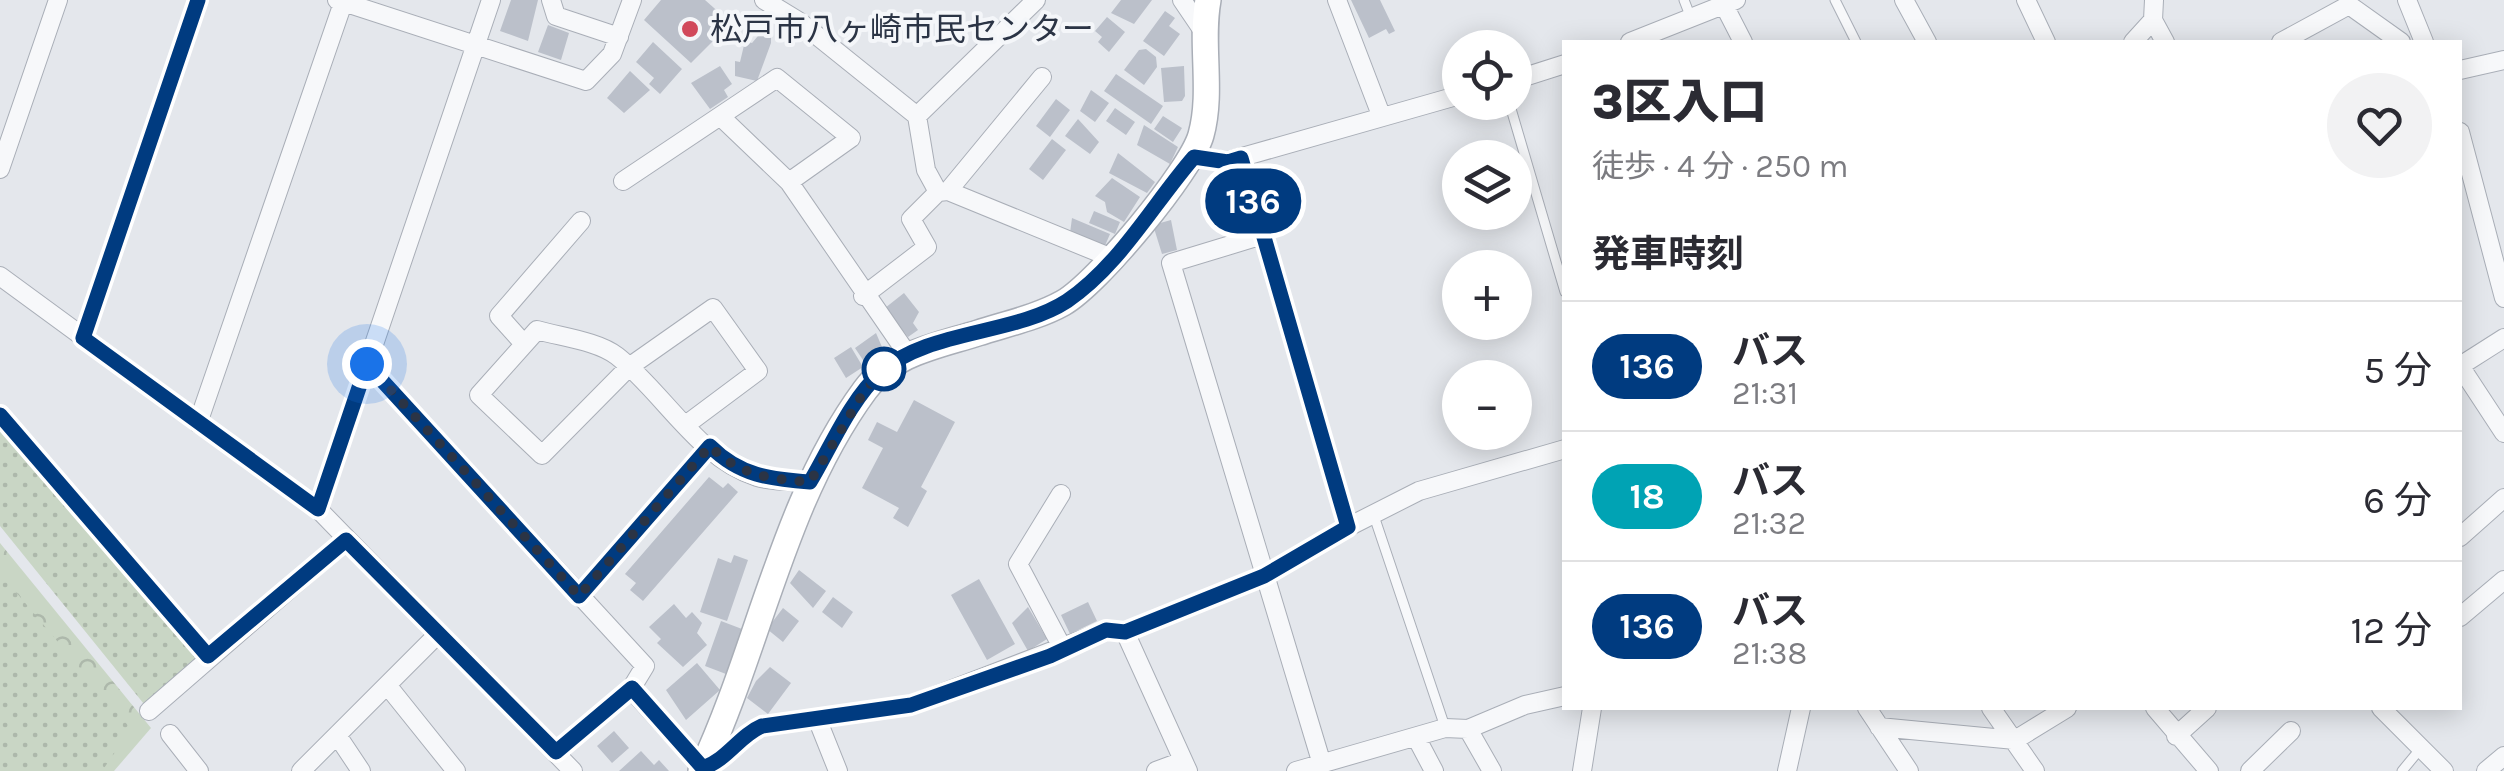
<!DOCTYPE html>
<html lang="ja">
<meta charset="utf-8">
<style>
:root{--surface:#fff;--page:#f2f2f3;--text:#2b2b33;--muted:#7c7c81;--line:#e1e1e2}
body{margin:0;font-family:Karla,"Noto Sans JP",sans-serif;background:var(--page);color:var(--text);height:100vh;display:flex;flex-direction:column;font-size:38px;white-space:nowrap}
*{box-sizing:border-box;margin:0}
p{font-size:32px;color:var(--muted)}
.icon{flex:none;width:55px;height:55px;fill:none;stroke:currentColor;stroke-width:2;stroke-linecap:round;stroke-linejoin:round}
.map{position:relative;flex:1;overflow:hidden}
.sheet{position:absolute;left:1562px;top:40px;width:900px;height:670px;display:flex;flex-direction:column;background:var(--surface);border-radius:0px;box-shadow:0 5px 25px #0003}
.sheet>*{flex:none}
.badge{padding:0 20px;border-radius:32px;font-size:35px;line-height:65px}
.fabs{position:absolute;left:1442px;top:30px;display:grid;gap:20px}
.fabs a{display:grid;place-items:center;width:90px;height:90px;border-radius:50%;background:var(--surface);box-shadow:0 5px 25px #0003;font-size:50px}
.you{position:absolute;width:50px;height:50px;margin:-25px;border:8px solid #fff;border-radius:50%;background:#1a73e8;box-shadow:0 0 0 15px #1a73e833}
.map>.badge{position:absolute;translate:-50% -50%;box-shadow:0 0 0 5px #fff}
h2{padding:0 30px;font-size:38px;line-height:90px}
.round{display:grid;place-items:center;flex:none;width:105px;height:105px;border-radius:52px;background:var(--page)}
.headline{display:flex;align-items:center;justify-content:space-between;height:170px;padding:0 30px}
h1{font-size:48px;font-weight:800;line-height:75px}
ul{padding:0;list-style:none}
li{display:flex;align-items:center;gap:30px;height:130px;padding:0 30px;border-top:2px solid var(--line)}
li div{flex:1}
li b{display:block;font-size:38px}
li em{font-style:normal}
li .badge{min-width:110px;font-weight:700;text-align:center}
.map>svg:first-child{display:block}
.forest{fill:url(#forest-crowns)}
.park{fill:url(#park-dots)}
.building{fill:#bbc0ca}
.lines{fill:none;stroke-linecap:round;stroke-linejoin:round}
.lane-casing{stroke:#a9aeb7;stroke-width:11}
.street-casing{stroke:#a9aeb7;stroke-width:20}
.secondary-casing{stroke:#a9aeb7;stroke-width:28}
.lane{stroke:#f7f8fa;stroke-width:9}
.street{stroke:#f7f8fa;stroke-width:18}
.secondary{stroke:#fff;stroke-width:25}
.line-casing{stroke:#fff;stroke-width:22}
.line{stroke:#003b80;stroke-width:15}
.walk{stroke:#2b3445;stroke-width:10;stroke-dasharray:0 18}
.poi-dot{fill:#d1495b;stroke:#f4f6f9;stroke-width:4}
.stop-dot{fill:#fff;stroke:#003b80;stroke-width:5}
.labels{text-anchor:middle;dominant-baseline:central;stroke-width:8;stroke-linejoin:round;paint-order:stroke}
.poi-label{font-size:32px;fill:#2b3445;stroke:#f4f6f9;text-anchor:start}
</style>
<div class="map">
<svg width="2504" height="771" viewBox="0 0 2504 771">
<defs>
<pattern id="forest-crowns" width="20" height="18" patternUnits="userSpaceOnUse" patternTransform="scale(2.5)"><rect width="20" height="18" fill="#c9d6c5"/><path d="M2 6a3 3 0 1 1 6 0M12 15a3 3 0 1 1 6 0" fill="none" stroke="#adb8ab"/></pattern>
<pattern id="park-dots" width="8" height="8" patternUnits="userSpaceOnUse" patternTransform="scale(2.5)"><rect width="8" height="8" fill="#c9d6c5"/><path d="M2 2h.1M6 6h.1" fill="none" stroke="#adb8ab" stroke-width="1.8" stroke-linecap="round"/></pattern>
</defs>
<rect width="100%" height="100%" fill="#e4e7ec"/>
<path class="forest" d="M0,543L151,728L114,771H0Z"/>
<path class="park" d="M0,419L206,655L148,709L0,526Z
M0,573L131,729L102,771H0Z"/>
<path class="building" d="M511,0H538L528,41L500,31Z
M661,0H705L731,23L691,63L644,20Z
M1121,0H1152L1134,24L1111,13Z
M1351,0H1380L1395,31L1389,34L1386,29L1369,38Z
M1165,11L1175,18L1169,26L1180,34L1164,56L1143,41Z
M1107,17L1125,32L1109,52L1098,42L1102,37L1095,31Z
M548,25L569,33L561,60L538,52Z
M763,30L771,32V43L757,81L735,76V61L740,62L745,41L752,43Z
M653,42L682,69L660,94L649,84L654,78L636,62Z
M1146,49L1156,57L1157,67L1144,85L1124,70L1139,50Z
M720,66L732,84L724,90L728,97L710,109L691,83Z
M1184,66L1185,96L1182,101L1164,102L1161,68Z
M630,71L650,90L624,113L607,98Z
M1116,74L1163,106L1151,124L1104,91Z
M1091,90L1109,103L1095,122L1080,111Z
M1056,99L1070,110L1050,137L1036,126Z
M1115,108L1135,122L1126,135L1106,121Z
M1163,116L1182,128L1173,142L1154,129Z
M1078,119L1099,142L1090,154L1065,136Z
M1144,125L1178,147L1170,164L1137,145Z
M1052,139L1066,150L1043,180L1029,169Z
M1118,153L1155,182L1147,193L1109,173Z
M1112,178L1140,197L1124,222L1107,212L1105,202L1095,196Z
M1094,211L1120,222L1115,234L1089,223Z
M1072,218L1110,234L1104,248L1070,233Z
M1171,220L1177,250L1162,254L1153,225Z
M904,293L919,312L913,323L918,330L908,337L885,308Z
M876,333L885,354L867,366L855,348Z
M851,347L863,367L846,378L834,358Z
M914,400L955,422L921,487L927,491L908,527L893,518L899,508L862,488L883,448L868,440L877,422L897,432Z
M709,477L723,488L728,483L738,492L643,601L630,590L636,583L625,574Z
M734,555L748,560L727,621L700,612L718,558L731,563Z
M799,570L826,591L813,608L790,583Z
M979,579L1015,644L987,660L951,595Z
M833,597L853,612L842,628L822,612Z
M1088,602L1097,621L1070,634L1061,615Z
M674,604L686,618L692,612L702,623L697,633L707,645L683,667L657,643L661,639L649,627Z
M1028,607L1047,639L1028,651L1012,623Z
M783,608L799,621L783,642L767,629Z
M721,621L742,629L726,674L705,666Z
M697,663L720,690L686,720L666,690Z
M770,667L791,683L768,714L747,698L756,681Z
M614,731L629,748L612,763L597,746Z
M641,751L654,765L659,760L669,771H619Z"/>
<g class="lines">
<defs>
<path id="lane" d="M1684,0L1691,18
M1835,0L1856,42
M1509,102L1565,292
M1374,516L1445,727
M2402,771L2421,748"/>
<path id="street" d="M337,0L586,81L612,54L632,0
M551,0L556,16L619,37
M764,0L800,22L917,116L926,170L938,192L948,191L1112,258
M1182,0L1203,31
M1337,0L1381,115
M1904,0L1927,42
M2026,0L2046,42
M2154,0L2153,20L2165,42
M2407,0L2424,42
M1724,5L1743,42
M1630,42L1736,0
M2133,42L2153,20
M2281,42L2349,5L2401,42
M2460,70L2504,60
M1515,80L1565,64
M917,116L1036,0
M721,117L789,182L908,355
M2460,132L2504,298
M1194,157L1228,161L1460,95
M0,169L58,0
M623,181L777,78L851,138L789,182
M948,191L1042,77
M1263,235L1171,263L1321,761
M0,276L318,509L573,771
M863,296L927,247L911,219L938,192
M83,338L198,0
M2504,338L2460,366L2504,433
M524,344L499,316L581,221
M367,364L645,666L631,689L557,751
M0,415L208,656
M198,423L344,0
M687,424L758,371L713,308L629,367L542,455L479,395L537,330C561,337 598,341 617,356C663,392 699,459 757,477C773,482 794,481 811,482
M1061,494L1018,564L1063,649
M318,509L491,0
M1348,527L1419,491L1565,449
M2460,537L2504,498
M579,596L710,446
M2460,617L2504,580
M1125,632L1188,771
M387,685L456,771
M631,689L703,768C728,759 739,736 762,726L911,705L1107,630L1125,632L1264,576L1348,527L1241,158
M1867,708L1909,771
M1991,708L2035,771
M2155,708L2209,771
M2381,708L2444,771
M149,711L346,540
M818,721L838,771
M1879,727L2015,740L2067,708
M1468,729L1492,771
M170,734L199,771
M337,735L361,771
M2176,736L2207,708
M1416,737L1434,771
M301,771L438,634
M1156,771L1183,761
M1296,771L1445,728L1468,729L1525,705L1565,696
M1582,771L1592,708
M1787,771L1801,708
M2250,771L2291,731
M2486,771L2504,756"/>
<path id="secondary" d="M701,771C760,646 782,503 865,390C892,353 937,346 978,333C1006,324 1038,317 1063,303C1097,284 1191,171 1201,135C1213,92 1200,44 1208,0"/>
</defs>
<use href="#lane" class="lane-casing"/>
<use href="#street" class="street-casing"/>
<use href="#secondary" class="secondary-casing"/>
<use href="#lane" class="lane"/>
<use href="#street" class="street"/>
<use href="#secondary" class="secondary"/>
</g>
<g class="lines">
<defs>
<path id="line" d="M0,415L208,656L346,540L556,752L632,688L703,768C728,759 739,736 762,726L911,705L1050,656L1106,630L1125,632L1264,576L1348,527L1241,158L1228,162L1194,157C1153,204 1120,265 1067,301C1015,335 927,330 881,372C850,400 831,447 810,482C770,479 740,476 710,446L579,596L367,364L318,509L83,338L198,0"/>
</defs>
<use href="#line" class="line-casing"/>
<use href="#line" class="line"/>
<path class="walk" d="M367,364L579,596L710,446C740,476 770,479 810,482L865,390L884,369"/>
</g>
<circle class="poi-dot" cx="690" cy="29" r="10"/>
<circle class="stop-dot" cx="884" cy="369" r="20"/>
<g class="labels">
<g class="poi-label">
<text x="710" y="29">松戸市八ヶ崎市民センター</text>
</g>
</g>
</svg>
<div class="fabs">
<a><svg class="icon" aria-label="locate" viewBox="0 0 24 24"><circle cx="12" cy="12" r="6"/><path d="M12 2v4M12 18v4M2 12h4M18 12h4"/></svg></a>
<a><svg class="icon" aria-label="layers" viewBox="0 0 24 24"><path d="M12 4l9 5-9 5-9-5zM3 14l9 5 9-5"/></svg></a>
<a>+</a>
<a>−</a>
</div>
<div class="you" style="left:367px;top:364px"></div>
<b class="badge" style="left:1253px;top:201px;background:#003b80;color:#fff">136</b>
<section class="sheet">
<div class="headline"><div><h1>3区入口</h1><p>徒歩 · 4 分 · 250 m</p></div><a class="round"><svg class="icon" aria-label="heart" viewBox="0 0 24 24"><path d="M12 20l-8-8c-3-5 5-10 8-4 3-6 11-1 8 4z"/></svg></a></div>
<h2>発車時刻</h2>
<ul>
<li><span class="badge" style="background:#003b80;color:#fff">136</span><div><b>バス</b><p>21:31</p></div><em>5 分</em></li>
<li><span class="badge" style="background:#00a3b4;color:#fff">18</span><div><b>バス</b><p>21:32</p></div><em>6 分</em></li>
<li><span class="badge" style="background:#003b80;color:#fff">136</span><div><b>バス</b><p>21:38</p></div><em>12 分</em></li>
</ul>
</section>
</div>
